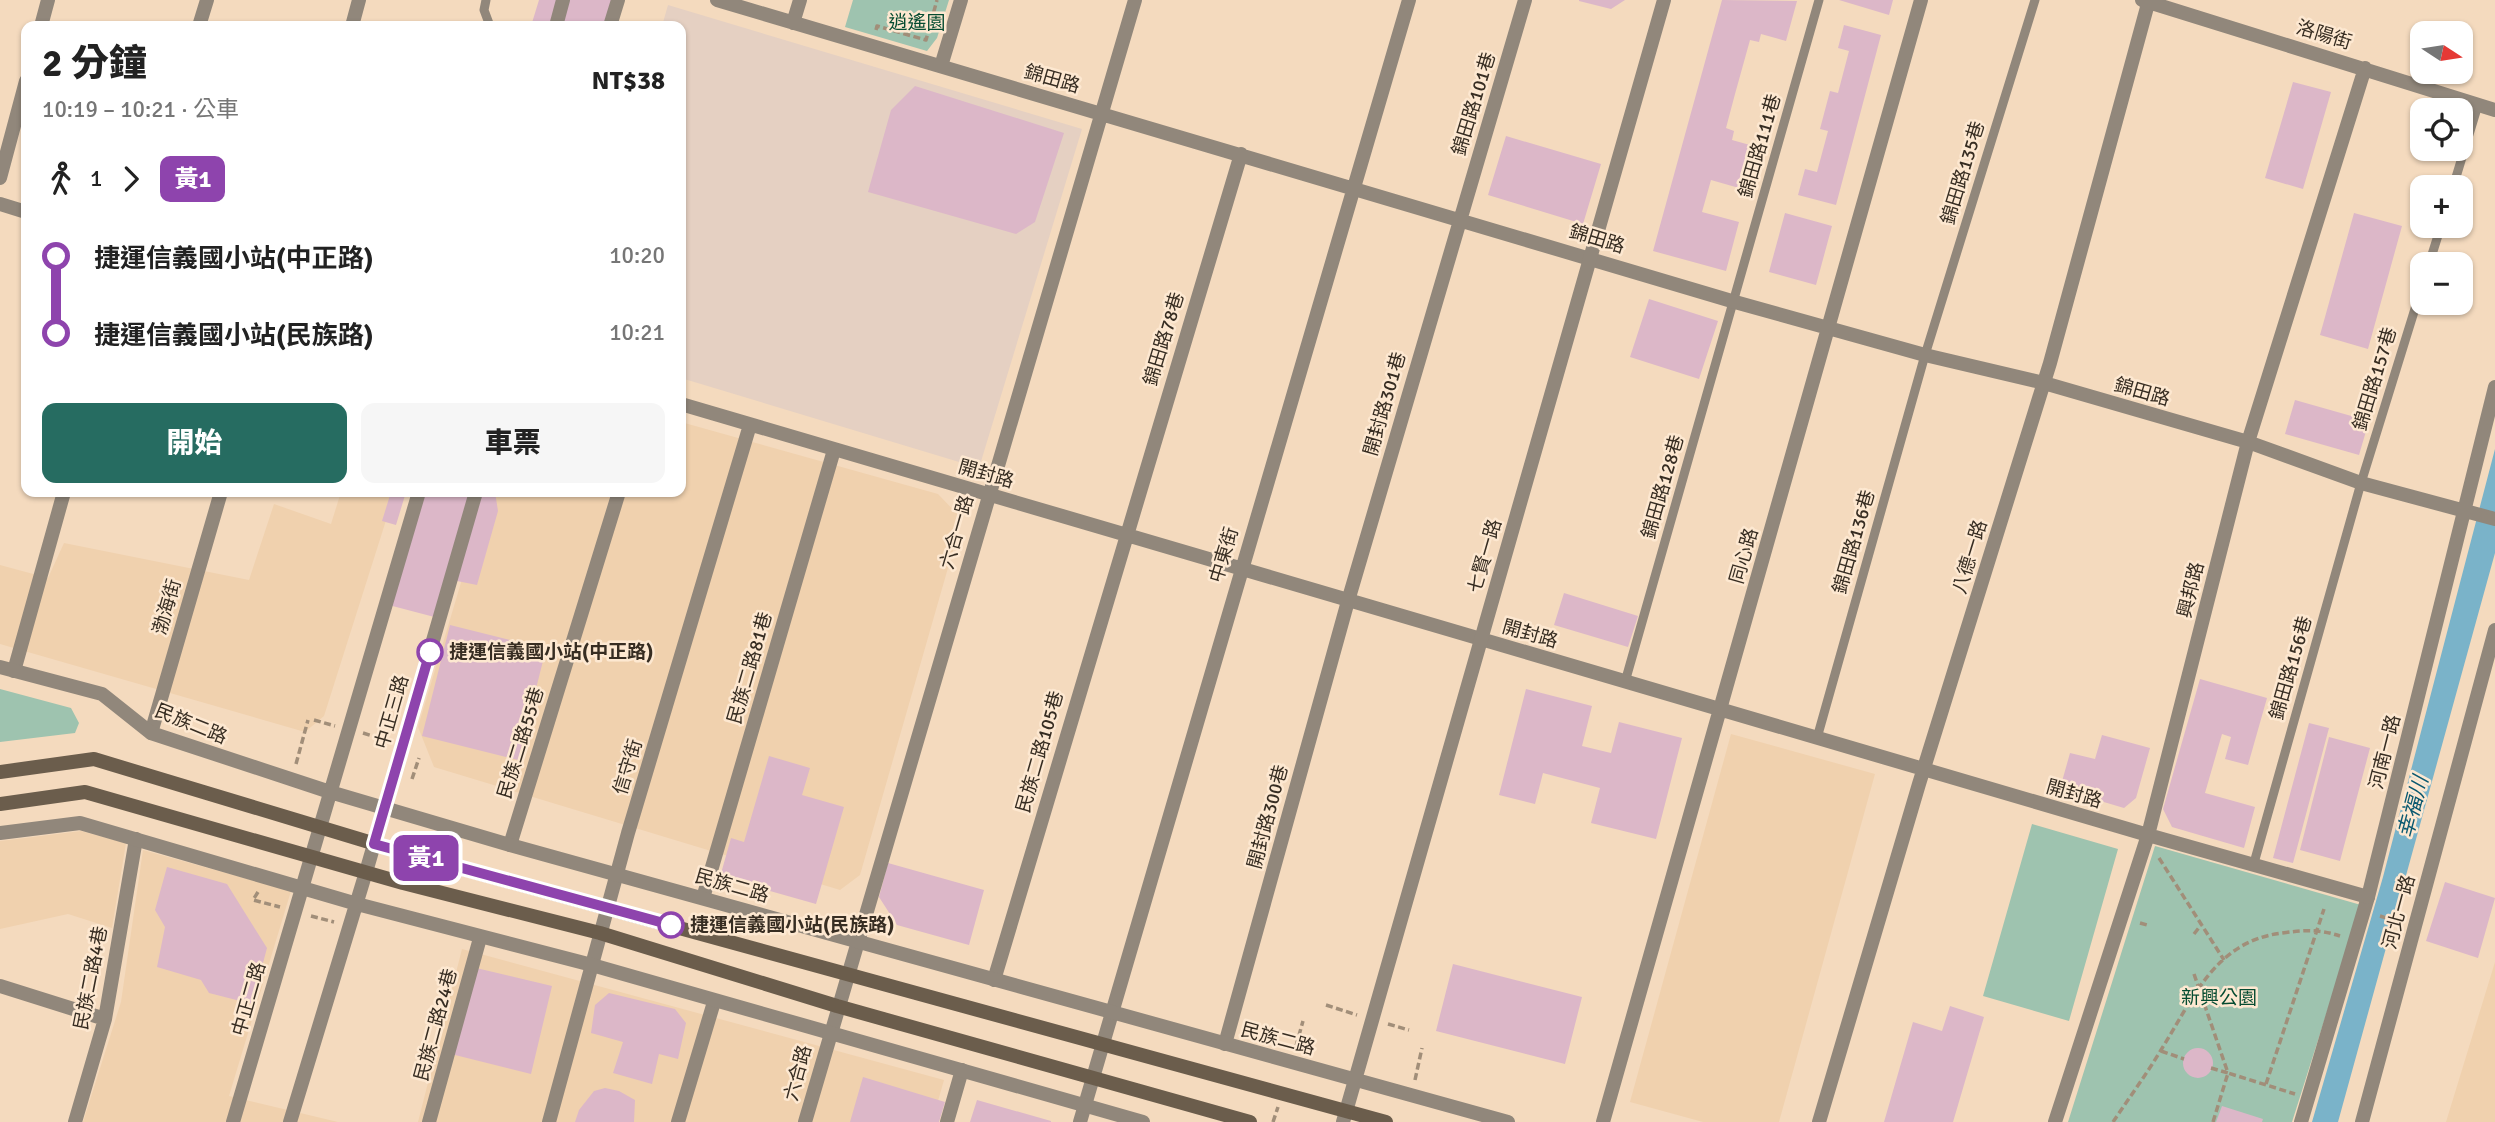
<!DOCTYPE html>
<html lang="zh-TW">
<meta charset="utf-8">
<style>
:root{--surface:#fff;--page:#f6f6f6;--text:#222;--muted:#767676;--accent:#266c61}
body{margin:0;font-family:Signika,"Noto Sans TC",sans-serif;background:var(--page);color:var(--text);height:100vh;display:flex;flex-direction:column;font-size:26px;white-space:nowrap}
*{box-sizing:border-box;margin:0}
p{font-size:23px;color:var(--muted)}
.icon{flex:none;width:38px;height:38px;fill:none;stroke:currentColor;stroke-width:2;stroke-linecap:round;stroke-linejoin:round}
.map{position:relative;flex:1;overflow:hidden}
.sheet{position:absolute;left:21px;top:21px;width:665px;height:476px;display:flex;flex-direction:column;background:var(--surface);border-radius:14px;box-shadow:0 2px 5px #0004}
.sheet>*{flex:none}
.badge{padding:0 14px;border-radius:10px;font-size:24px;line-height:46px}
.needle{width:46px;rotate:102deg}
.controls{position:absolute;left:2410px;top:21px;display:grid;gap:14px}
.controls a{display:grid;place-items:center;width:63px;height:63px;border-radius:14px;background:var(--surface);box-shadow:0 2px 5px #0004;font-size:35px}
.map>.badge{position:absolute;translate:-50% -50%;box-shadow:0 0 0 4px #fff}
.legs{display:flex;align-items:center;gap:10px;height:77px;padding:0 21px;font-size:23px}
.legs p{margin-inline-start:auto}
.headline{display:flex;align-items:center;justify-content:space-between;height:119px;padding:0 21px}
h1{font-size:38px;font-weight:800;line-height:52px}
.cta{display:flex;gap:14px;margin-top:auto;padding:14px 21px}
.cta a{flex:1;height:80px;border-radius:14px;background:var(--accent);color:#fff;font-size:28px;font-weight:800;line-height:80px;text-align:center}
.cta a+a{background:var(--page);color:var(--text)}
ul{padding:0 21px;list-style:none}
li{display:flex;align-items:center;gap:24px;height:77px;font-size:26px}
li i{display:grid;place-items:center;width:10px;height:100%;margin:0 9px;background:currentColor}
li i::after{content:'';width:18px;height:18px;margin:-9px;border:5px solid;border-radius:50%;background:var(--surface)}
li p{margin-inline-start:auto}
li:first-child i{background:linear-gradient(#0000 50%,currentColor 0)}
li:last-child i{background:linear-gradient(currentColor 50%,#0000 0)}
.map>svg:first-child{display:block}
.built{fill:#f0d1ae}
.education{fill:#e5d0c2}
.green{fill:#9ec3af}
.water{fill:#7ab3c9}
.building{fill:#dcb7c8}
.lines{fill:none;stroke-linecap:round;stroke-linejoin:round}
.path{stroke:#a18e79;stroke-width:3.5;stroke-dasharray:7 3.5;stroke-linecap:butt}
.service{stroke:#91877b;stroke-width:9}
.pedestrian{stroke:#91877b;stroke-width:14}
.minor{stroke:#91877b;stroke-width:14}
.tertiary{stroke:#91877b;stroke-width:14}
.secondary{stroke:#6b5d4c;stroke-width:14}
.line-1-casing{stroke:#fff;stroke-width:16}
.line-1{stroke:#8e44ad;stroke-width:10}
.stop-1-dot{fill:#fff;stroke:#8e44ad;stroke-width:3.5}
.labels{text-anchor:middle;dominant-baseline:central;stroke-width:5;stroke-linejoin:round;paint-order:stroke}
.park-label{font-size:19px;fill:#054b31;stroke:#fde8d1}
.street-label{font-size:19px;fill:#372d22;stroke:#fde8d1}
.stop-label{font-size:19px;font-weight:bold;fill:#372d22;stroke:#fde8d1;text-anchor:start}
.water-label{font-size:21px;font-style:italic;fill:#0b5970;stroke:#fde8d1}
</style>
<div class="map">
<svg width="2495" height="1122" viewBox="0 0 2495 1122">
<rect width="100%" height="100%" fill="#f4dabe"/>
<path class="built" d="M681,422L938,494L962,519L860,875L840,890L434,767L418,727L488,492H681Z
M341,492H395L324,716L305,732L0,644V565L48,578L64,543L249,580L274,504L331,524Z
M1731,734L1875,774L1779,1122H1703L1630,1102Z
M81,831L126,843L112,928L68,914L0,929V841Z
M143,850L291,891L229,1096L338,1122H83L121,1002Z
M462,949L944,1080L932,1122H418Z
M2495,962V1122H2446Z"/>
<path class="education" d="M668,5L1082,129L979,468L681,378V26H662Z"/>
<path class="green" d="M853,0H949L937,38L927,51L845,27Z
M0,689L71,708L79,723L75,733L0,742Z
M2032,824L2118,849L2069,1021L1983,996Z
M2155,846L2361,905L2292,1122H2068Z"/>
<path class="water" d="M2495,449V553L2338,1122H2312L2383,877Z"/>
<path class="building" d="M539,0H558L551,26H531Z
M568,0H623L615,26H560Z
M1625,0L1611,9L1579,1V0Z
M1722,0L1797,1L1786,41L1761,34L1759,42L1750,40L1735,94L1726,128L1734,131L1732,140L1757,147L1746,190L1711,180L1702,212L1739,222L1726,271L1653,251Z
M1839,0H1893L1889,15Z
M1844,25L1881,35L1836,205L1798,195L1805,169L1817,172L1828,131L1820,129L1830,91L1838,93L1849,51L1838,48Z
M2293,82L2331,92L2303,189L2265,178Z
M915,86L1064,133L1035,222L1016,234L868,192L891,110Z
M1506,136L1601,164L1583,224L1488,195Z
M1785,213L1832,226L1816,285L1769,272Z
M2354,213L2402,226L2368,349L2320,335Z
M1649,299L1718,321L1699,379L1630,357Z
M2295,400L2369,421L2359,455L2285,434Z
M391,492H406L396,525L382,521Z
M422,492H495L498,511L477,585L457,581L442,619L381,603Z
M1564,593L1638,616L1628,647L1554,625Z
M450,625L546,649L518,760L422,736Z
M2200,679L2267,698L2248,765L2225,759L2231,737L2222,734L2205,793L2255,807L2244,848L2172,827L2163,809Z
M1526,689L1592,706L1582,746L1611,753L1619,722L1682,738L1656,839L1591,823L1600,788L1543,773L1535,804L1499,795Z
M2309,723L2329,728L2293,863L2273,858Z
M2102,735L2150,748L2136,798L2124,808L2070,792L2061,785L2070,753L2095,759Z
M2329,737L2370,748L2340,861L2300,850Z
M769,756L810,768L802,795L844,807L816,904L720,877L731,838L744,842Z
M888,863L984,890L969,945L897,925L879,897Z
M167,867L227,884L267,948L252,1004L209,993L201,980L157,967L165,927L155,910Z
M2445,882L2495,898L2478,958L2426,941Z
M1453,964L1582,997L1565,1064L1436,1031Z
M472,967L552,986L531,1074L451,1054Z
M609,993L675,1009L686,1023L678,1059L659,1054L652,1084L613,1073L623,1042L591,1033L595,1005Z
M1950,1006L1984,1017L1953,1122H1884L1913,1022L1942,1031Z
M2183 1063a15 15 0 1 1 30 0a15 15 0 1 1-30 0Z
M863,1077L945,1102L939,1122H850Z
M605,1088L619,1091L635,1100L634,1122H575L579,1110L594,1091Z
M977,1100L1051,1121V1122H970Z
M2222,1106L2263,1119L2262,1122H2216Z"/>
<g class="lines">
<path class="path" d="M876,30L877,26L926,40L937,0
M314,720L335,726
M363,733L389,741
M296,764L308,720
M412,779L419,758
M2159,858L2224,960
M258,892L253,900L280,907
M311,916L334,922
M2380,916L2399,922
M2140,923L2147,925
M2194,934L2201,925
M2194,974L2228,1073
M1326,1005L1357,1015
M1388,1024L1409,1030
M1296,1046L1303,1021
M2161,1051L2184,1059
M2211,1068L2228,1073
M1415,1080L1422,1048
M2266,1084L2324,909
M1273,1122L1278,1107
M2113,1122C2129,1098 2146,1075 2161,1050C2193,999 2215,941 2282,933C2304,930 2319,929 2340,936
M2213,1122L2228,1073L2295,1094"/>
<path class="service" d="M486,0L484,10L490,26
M2453,187L2478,105
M2429,264L2441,226
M1625,682L1819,0
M1817,738L1925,355L2035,0
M2254,863L2361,483L2422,286"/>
<path class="pedestrian" d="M2301,1122L2368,897"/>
<path class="minor" d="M717,0L1735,302L1925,355L2044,383L2248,442L2361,483L2495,519
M2142,0L2495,110
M793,23L800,0
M41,26L48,0
M199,26L207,0
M352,26L359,0
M941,66L961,0
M0,178L26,81
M0,204L26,212
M681,404L2148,835L2368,897L2495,387
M14,671L64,492
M151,733L221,492
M510,845L619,492
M703,898L834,450
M994,980L1241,154
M0,986L105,1019
M1225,1044L1348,601L1525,0
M75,1122L105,1019L136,839
M429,1122L480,938
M549,1122L628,833L750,425
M678,1122L714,1002
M805,1122L1135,0
M947,1122L962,1070
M1080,1122L1409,0
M1603,1122L1921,0
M1819,1122L1919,784L2050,363L2149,0
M2055,1122L2148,835L2248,442L2365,68
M2362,1122L2495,630"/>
<path class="tertiary" d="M556,26L563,0
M610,26L618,0
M0,667L102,694L151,733L330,792L510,845L1508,1122
M0,833L80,823L357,904L592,965L1143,1122
M233,1122L419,492
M290,1122L366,872L476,492
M1343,1122L1664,0"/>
<path class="secondary" d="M0,772L94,759L402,852L1386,1122
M0,804L85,792L403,883L600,933L837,1006L1250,1122"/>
</g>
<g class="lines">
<defs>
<path id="line-1" d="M430,652L374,844L671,925"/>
</defs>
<use href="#line-1" class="line-1-casing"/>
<use href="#line-1" class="line-1"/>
</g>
<g class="stop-1-dot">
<circle cx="430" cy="652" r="12"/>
<circle cx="671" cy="925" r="12"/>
</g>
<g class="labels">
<g class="park-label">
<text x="917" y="23">逍遙園</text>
<text x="2219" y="998">新興公園</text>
</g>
<g class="street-label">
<text transform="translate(2324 35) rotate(17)">洛陽街</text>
<text transform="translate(1052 79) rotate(16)">錦田路</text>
<text transform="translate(1474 104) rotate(-73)">錦田路101巷</text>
<text transform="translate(1760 146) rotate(-74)">錦田路111巷</text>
<text transform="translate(1963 173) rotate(-73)">錦田路135巷</text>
<text transform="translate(1597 239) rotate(17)">錦田路</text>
<text transform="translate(1164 339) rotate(-73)">錦田路78巷</text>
<text transform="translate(2375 379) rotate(-73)">錦田路157巷</text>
<text transform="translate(2142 392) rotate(16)">錦田路</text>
<text transform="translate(1385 404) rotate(-74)">開封路301巷</text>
<text transform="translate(986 474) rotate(16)">開封路</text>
<text transform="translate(1663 487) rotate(-74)">錦田路128巷</text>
<text transform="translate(957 532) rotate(-74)">六合一路</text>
<text transform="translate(1854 542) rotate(-74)">錦田路136巷</text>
<text transform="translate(1224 555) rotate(-73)">中東街</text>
<text transform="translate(1485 556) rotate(-74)">七賢一路</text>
<text transform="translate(1744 556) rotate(-74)">同心路</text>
<text transform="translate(1970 557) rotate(-73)">八德一路</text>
<text transform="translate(2191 590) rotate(-76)">興邦路</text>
<text transform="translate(167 607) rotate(-74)">渤海街</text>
<text transform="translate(1530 634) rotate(16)">開封路</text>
<text transform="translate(750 668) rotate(-74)">民族二路81巷</text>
<text transform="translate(2291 668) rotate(-74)">錦田路156巷</text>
<text transform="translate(392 712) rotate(-74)">中正三路</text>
<text transform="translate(191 724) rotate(22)">民族二路</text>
<text transform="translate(521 743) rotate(-73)">民族二路55巷</text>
<text transform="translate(1040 752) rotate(-74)">民族二路105巷</text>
<text transform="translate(2385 752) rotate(-76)">河南一路</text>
<text transform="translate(628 767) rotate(-73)">信守街</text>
<text transform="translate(2074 794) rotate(16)">開封路</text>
<text transform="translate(1268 817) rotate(-75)">開封路300巷</text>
<text transform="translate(732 886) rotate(16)">民族二路</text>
<text transform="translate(2399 912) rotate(-75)">河北一路</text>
<text transform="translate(91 978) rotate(-79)">民族二路4巷</text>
<text transform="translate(249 999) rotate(-74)">中正二路</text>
<text transform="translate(436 1025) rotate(-75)">民族二路24巷</text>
<text transform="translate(1278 1039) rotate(15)">民族二路</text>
<text transform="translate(798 1073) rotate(-75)">六合路</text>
</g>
<g class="stop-label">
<text x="449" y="652">捷運信義國小站(中正路)</text>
<text x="690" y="925">捷運信義國小站(民族路)</text>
</g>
<g class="water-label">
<text transform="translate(2413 807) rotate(-75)">幸福川</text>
</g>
</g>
</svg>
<div class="controls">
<a><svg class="needle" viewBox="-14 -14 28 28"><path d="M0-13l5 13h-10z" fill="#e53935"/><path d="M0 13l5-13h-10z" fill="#767676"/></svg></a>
<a><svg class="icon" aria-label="locate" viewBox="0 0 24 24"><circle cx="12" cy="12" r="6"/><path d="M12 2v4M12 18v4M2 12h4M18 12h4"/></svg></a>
<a>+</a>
<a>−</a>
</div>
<b class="badge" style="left:426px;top:858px;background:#8e44ad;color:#fff">黃1</b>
<section class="sheet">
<div class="headline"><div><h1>2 分鐘</h1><p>10:19 – 10:21 · 公車</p></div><b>NT$38</b></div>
<div class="legs"><svg class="icon" aria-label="walk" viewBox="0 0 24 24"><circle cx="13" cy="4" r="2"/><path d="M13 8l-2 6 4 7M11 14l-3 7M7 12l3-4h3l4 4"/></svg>1<svg class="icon" aria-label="forward" viewBox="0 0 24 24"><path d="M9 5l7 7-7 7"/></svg><b class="badge" style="background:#8e44ad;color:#fff">黃1</b></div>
<ul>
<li><i style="color:#8e44ad"></i><b>捷運信義國小站(中正路)</b><p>10:20</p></li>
<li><i style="color:#8e44ad"></i><b>捷運信義國小站(民族路)</b><p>10:21</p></li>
</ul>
<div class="cta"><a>開始</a><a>車票</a></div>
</section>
</div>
